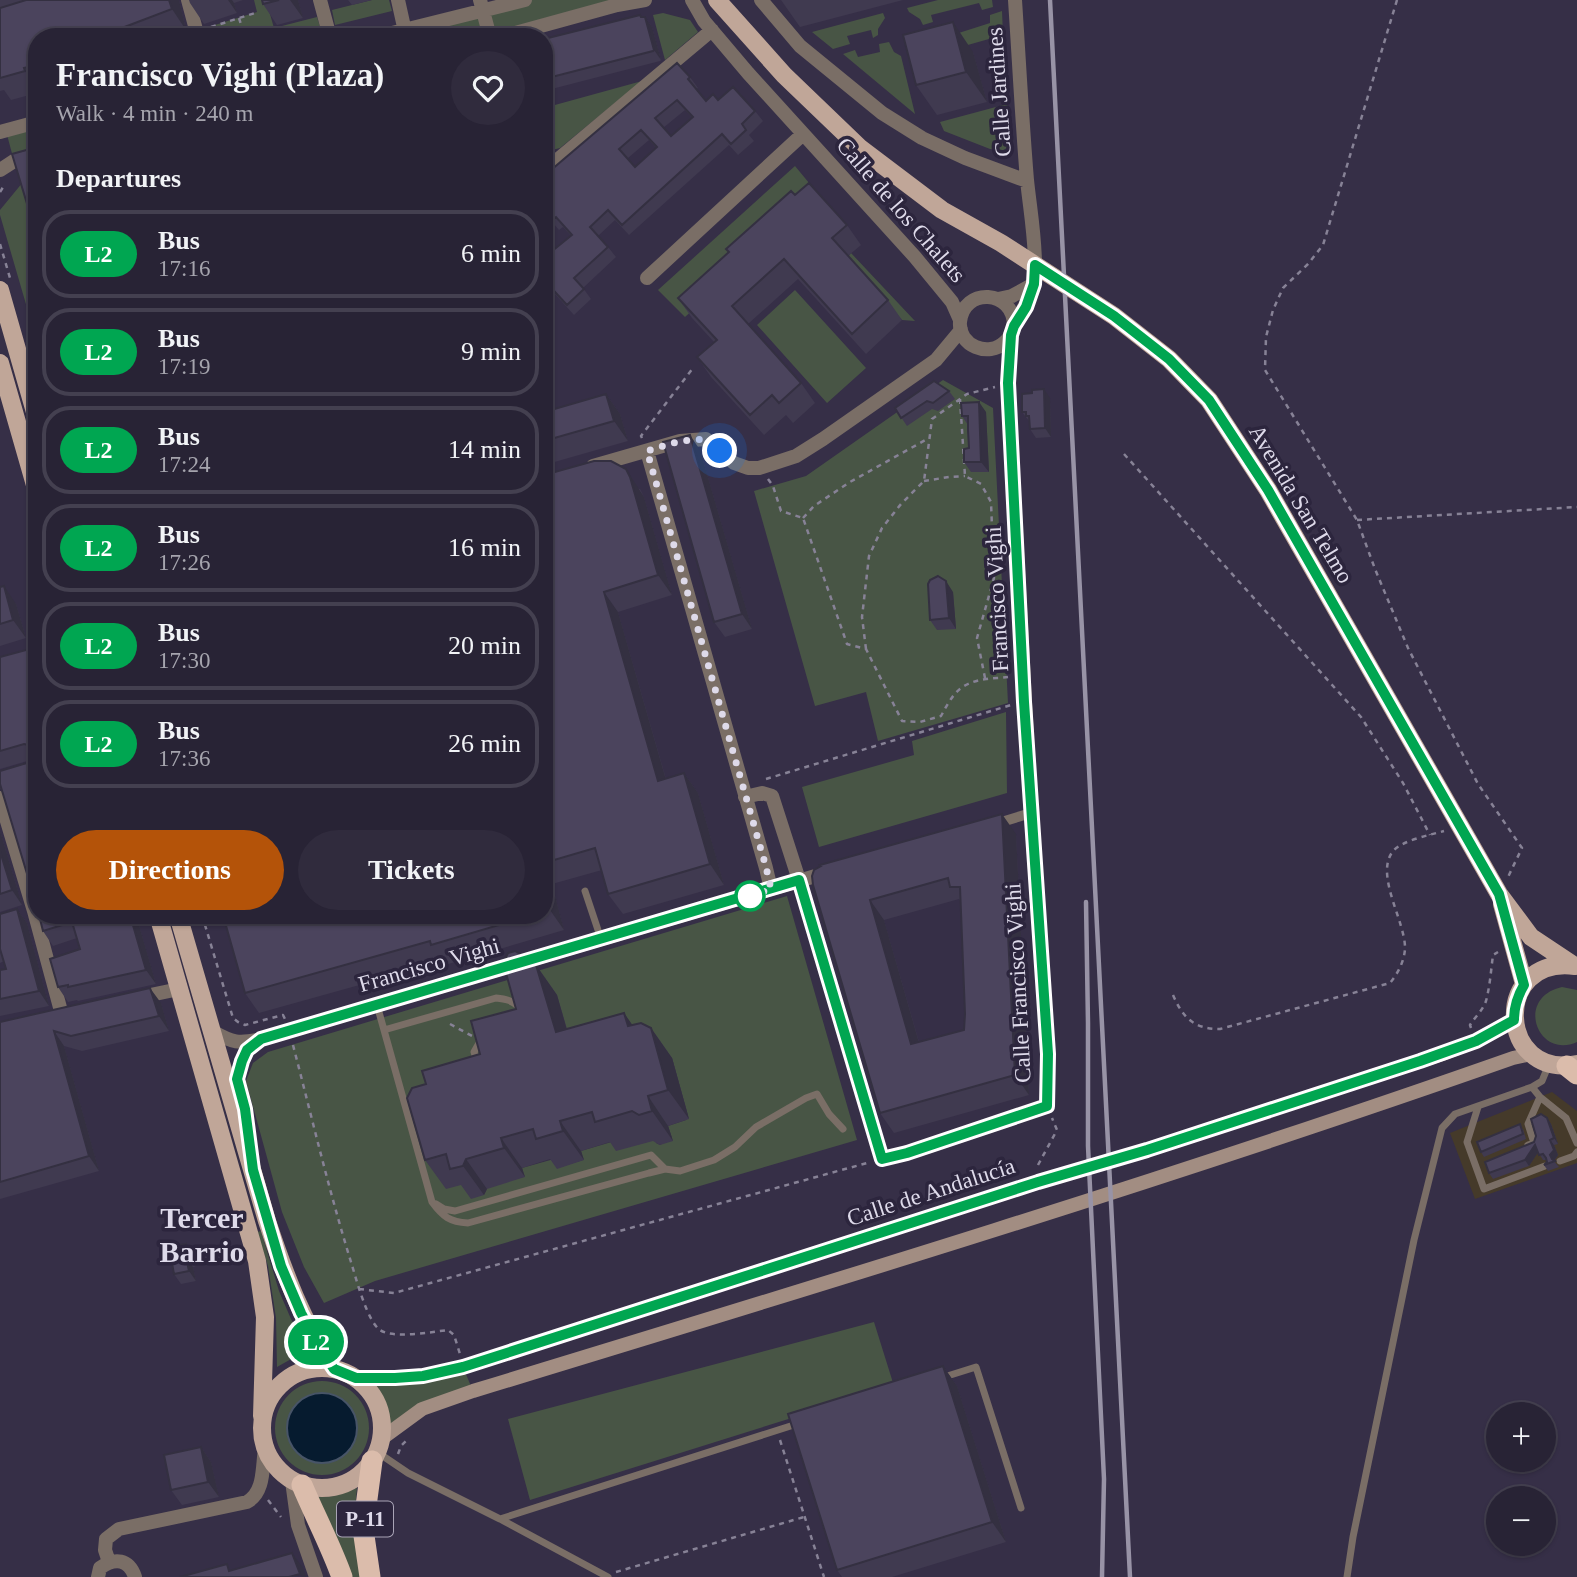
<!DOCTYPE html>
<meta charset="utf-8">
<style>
:root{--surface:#282335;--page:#302b3d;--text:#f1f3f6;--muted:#a5a4ad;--line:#444050;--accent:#b45309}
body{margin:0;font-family:"Times New Roman",serif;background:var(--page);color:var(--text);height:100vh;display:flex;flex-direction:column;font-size:26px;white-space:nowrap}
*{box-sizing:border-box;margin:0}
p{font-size:23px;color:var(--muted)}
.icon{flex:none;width:38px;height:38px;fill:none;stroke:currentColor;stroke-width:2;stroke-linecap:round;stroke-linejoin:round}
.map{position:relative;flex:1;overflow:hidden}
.details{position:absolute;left:28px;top:28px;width:525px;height:896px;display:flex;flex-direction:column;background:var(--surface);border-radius:28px;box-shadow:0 2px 5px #0004,0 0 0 2px var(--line)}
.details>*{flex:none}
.badge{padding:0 14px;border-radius:23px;font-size:24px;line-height:46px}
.tools{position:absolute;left:1486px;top:1402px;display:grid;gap:14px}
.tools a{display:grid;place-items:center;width:70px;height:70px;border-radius:50%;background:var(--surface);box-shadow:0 2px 5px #0004,0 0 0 2px var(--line);font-size:35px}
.you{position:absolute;width:35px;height:35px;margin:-18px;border:5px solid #fff;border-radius:50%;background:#1a73e8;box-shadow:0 0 0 10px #1a73e833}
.map>.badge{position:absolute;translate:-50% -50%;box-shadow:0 0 0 4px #fff}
h2{padding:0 28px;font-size:26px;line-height:63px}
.round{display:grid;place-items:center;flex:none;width:74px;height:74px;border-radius:37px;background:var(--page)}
.head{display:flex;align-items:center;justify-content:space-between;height:119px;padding:0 28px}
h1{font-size:33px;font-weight:700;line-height:52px}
.action{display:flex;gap:14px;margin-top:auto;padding:14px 28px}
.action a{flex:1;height:80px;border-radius:42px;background:var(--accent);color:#fff;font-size:28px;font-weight:700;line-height:80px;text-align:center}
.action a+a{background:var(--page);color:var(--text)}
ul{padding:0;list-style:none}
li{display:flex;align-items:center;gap:21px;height:88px;margin:0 14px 10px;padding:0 14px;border:4px solid var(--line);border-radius:28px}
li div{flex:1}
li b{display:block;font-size:26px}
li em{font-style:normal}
li .badge{min-width:77px;font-weight:700;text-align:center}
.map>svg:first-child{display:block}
.commercial{fill:#453a2a}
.green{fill:#485545;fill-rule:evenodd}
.water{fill:#061b2f;stroke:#475467;stroke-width:2}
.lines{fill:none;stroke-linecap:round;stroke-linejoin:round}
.path{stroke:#878296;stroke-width:2.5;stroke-dasharray:5 5;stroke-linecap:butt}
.service{stroke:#7a6e66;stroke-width:7}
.pedestrian{stroke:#7a6e66;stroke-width:10}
.minor{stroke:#7a6e66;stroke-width:14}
.secondary{stroke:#a28d82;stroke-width:14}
.primary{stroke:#c0a698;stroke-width:18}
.motorway{stroke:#dbbcab;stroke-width:21}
.rail{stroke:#9893a6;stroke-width:4.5}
.wall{fill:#403a50;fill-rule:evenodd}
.shaded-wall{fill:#343041}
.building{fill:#4b445d;stroke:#343041;stroke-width:2;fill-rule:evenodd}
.line-casing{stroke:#fff;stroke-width:16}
.line{stroke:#00a651;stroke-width:10}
.walk{stroke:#dedaea;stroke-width:7;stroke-dasharray:0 12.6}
.stop-dot{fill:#fff;stroke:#00a651;stroke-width:3.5}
.labels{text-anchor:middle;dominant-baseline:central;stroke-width:7;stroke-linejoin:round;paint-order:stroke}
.shield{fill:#2c253d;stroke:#a9a4b6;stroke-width:2}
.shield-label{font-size:21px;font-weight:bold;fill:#dedaea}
.street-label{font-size:23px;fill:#dedaea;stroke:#2c253d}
.district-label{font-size:30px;font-weight:bold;fill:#dedaea;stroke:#2c253d}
</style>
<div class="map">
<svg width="1577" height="1577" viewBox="0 0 1577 1577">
<rect width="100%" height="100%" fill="#362f47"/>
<path class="commercial" d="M1552,1092L1577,1111V1163L1475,1199L1450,1133Z"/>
<path class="green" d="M254,0H266L274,28L317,17L321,30L297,37H205L202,29L257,12Z
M372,0H389L392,11L335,25L332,10Z
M525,0H645L501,37H378Z
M938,0H992L993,7L982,10L979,3L931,15L933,22L923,25L920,19L909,12L907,8Z
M1002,11L1003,35L922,58L943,38L990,23V15Z
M663,13L690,20L698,32L665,60L653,15Z
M883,13L885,18L878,29V35L873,38L871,30L847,36L850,44L833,49L812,32Z
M889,42L894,52L901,56L915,114L843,54L855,50L858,57L880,52L879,44Z
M642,81L560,148L544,152V108Z
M1007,104L1013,140L1011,145L1002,151L990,149L944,131L940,122Z
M37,123V155L14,161L6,131Z
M795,166L819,195L685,317L658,290Z
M23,182L37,230V342L0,215V210Z
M851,253L915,321L902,320L847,258Z
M795,290L866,368L827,403L757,325Z
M943,380L993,408L1008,703L878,741L866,692L815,706L754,491L806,476Z
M1006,712L1007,793L819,847L802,787L914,755L912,741Z
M787,896L857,1140L375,1281L324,1303L304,1267L282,1212L246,1081L253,1063L268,1052ZM529,999L576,1062L668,1056L672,1058L688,1116L686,1120L668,1126L672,1138L660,1145L656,1143L652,1130L581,1151L583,1160L557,1168L554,1159L522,1168L524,1177L482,1179L466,1183Z
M1562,987L1577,990V1042C1538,1060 1514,998 1562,987Z
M261,1231L279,1291L291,1319L311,1353L293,1358L277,1367L276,1318L268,1266L257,1232Z
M874,1322L894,1386L530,1500L508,1419Z
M463,1367L473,1391L421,1410L381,1439C382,1411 377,1397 356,1378Z
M275 1428a47 47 0 1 1 94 0a47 47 0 1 1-94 0Z
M357,1488L353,1530L362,1577H351L317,1497L334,1496Z"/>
<path class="water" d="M287 1428a35 35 0 1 1 70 0a35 35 0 1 1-70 0Z"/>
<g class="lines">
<path class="path" d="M1397,0L1323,245L1308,264L1283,288L1273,310L1266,337L1265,370L1357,520L1375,569L1408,648L1478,784L1522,848L1508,877
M239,18L245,37
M211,27L258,12
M0,192L5,184
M0,244L10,278
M960,399L965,476L981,484L991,502L994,578L977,638L985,678
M642,438L641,436L693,368
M1124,454L1361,717L1403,783L1430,835
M768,479L773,486L781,511L803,518L847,644L866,649L902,721L920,722L941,716C953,694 959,683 986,679C993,678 1001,678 1008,677
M924,481L949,477L965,476
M803,518L814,506L850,482L929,438
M1357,520L1577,507
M866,649L862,617L869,556L882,528L901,504L924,481L932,419L967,394L995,387
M766,779L1011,705
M202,915L233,1018L238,1022L245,1025L283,1015L285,1019
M1173,995C1183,1018 1194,1029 1220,1029L1390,983C1398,973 1404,962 1405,949C1406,922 1373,873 1394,850C1404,840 1430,835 1444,831
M450,1024L472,1036
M1471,1028L1470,1025C1475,1017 1483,1010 1486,1001C1490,986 1491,970 1493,955L1498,952
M293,1045C312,1118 329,1191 351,1262C356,1278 367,1321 380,1330C393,1339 432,1332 448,1330L454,1335L460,1354
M1038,1165L1057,1130L1052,1118
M359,1289L394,1293L867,1163
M780,1440L824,1577
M398,1454L401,1446L407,1440
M268,1500L281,1517
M616,1572L804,1517"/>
<path class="service" d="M585,891L601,939
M377,1005L432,1202C443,1217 450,1222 468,1223L649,1173L665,1169L680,1171L714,1160L735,1147L756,1127L806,1098L817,1094L829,1114L843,1129
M384,1030L496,998C505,999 512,1000 519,1007
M478,1065L474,1052L482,1038
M1540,1097L1566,1118L1577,1143
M1478,1107L1467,1142L1484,1189L1545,1166
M1528,1145L1534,1143L1528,1124L1540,1097L1532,1087
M1560,1161L1574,1156L1577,1152
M436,1204L444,1209L455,1211L651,1155L665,1169
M941,1378L976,1367L1021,1508
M377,1452L408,1473L500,1519L608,1577
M500,1519L800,1423
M1347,1577L1353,1537L1414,1240L1442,1128L1455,1114L1532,1087L1542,1081L1549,1064"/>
<path class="pedestrian" d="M995,824L1031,813"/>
<path class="minor" d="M188,0L198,37
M320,0L330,37
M398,0L406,36
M480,0L490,37
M692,0L704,21L748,73L915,257L952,302L960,320
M761,0L800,46L882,113L922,138L965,158L1027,181
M376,37L525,0
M501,37L617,5L645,0
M0,132L37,122
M0,170L14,161L37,155
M544,171L712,30
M647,278L803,134
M998,299L1012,296L1034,284
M1014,326C1014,289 963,287 960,322C958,346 989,358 1005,342C1011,337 1012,330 1015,324C1021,311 1030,300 1033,286C1035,279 1035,272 1035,265C1035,236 1030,209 1027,180C1022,120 1019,60 1015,0
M647,451L766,868L771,889
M593,466L680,441L706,439L734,463L748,468H759L796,456L823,439L936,360L961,330
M745,797L762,793L772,796L799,880L882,1159L907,1153L1047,1106L1048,1054L1031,813L1008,383L1011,335
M0,798L34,911L62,1015
M136,998L179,989
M212,1031C233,1043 238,1044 262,1039L829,872
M248,1134L245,1109L237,1079L242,1061L247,1050L259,1041
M292,1481L298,1525L316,1577
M109,1562L105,1550L106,1539L119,1529L247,1502C265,1492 262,1467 265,1449
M98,1577L100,1568C115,1557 129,1559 135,1577"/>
<path class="secondary" d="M356,1378H395L423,1376L463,1367L1038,1182L1147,1150L1445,1053L1476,1041L1514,1020
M381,1439L422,1409L473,1391C821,1285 1169,1179 1513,1058L1531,1054"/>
<path class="primary" d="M717,0L784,75L860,148L942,210L1001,243L1114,316L1169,359L1209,400L1268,490L1499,894L1531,937L1573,965
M0,290L37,419
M0,363L37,492
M1502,904L1524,984
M158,915L257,1261L265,1317L262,1416
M178,915L267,1221C285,1275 302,1321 334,1369
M1575,966C1492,955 1497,1080 1577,1064
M262 1428a60 60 0 1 1 120 0a60 60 0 1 1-120 0Z"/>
<path class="motorway" d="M1567,1066L1577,1074
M302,1485C315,1516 331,1546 342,1577
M370,1577L363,1529L372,1461"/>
<path class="rail" d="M1050,0L1130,1577
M1086,902L1088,1023V1146L1104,1479L1102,1577"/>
</g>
<path class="wall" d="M0,0H179L186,30L168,37H37V93L11,100L4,90L0,91Z
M189,0H243L234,3L237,13L204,24L190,3Z
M262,0H298L303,18L277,25L263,4Z
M348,0H372L352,5Z
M781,0H903L800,27Z
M641,17H645L652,27L661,60L660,61L544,91V39Z
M973,52L987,102L937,115L916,85Z
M690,77L698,88L696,89L706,101L718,100L755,111L763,121L749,135L754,141L738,155L729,145L629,235L615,220L598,236L608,247L616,257L583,288L591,299L574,315L544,282V254L551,252L571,236L563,227L559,230L544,213V176ZM685,110L692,118L671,136L663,128ZM649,140L656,148L635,167L628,158Z
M795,195L847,225L861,245L848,256L888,300L902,320L866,354L798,279L748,324L801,383L815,403L793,423L786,415L764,435L711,377L697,357L714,342L692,318L678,298L728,252Z
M544,366L550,376L544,379Z
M949,391L955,399L938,411L932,409L907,426L895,408Z
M606,394L620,414L628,441L544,465V412Z
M1050,398L1051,437L1036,438L1030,429L1029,421L1022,412Z
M986,412L989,472H971L964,462L969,448L968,425L962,416Z
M700,450L752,629L725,637L714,622Z
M544,475L640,489L644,497L672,595L618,612L666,779L684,773L698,793L724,885L623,914L608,894L602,870L552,884L564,930L445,965L442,962L259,1013L245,993L223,915H544Z
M0,587L16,604L26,638L0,646Z
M953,592L956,629L937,630L930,620Z
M37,647L36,894L31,887L2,789H0V771L30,762L34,759L0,769V657Z
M0,831L22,905L0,912Z
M1016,834L1029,1095L894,1133L880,1113L813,885ZM959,899L961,902L965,1014L964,1030L919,1042L884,920Z
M17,909L27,923L49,1006L0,1016V970L6,969L4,961L0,963V914Z
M39,915H136L156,984L78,1001L77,1000L68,1002L58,987L80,949L77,938L53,946L43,931Z
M527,963L536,965L557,995L567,1029L624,1013L632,1025L651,1028L672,1058L689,1119L668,1126L673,1141L660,1145L653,1141L616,1151L610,1142L581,1151L584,1160L557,1169L550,1159L522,1168L525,1177L487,1189L484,1195L471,1199L461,1185L446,1189L425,1160L426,1084L480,1054L516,1009Z
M161,1003L169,1031L82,1051L64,1046L99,1171L0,1199V1022Z
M1547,1118L1551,1124L1558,1144L1554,1145L1558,1155L1554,1161L1559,1167L1548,1171L1544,1165L1547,1162V1160H1543L1538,1152L1529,1166L1493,1179L1489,1173L1534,1142Z
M1523,1129L1526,1139L1484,1157L1481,1152Z
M186,1244L193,1254L196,1266L193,1267L196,1281L181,1284L174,1274Z
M943,1366L957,1386L1006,1542L892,1577H842L837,1570Z
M201,1447L211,1462L219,1497L182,1505L171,1490Z"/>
<path class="shaded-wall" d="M169,0H179L186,30L172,9Z
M228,0H232L234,3L237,13Z
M290,0H298L303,18Z
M645,17L652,27L661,60L654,50Z
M953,22L973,52L987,102L966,72Z
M24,68L37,86V88L25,71Z
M1044,389L1050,398L1051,437L1045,428Z
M606,394L620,414L628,441L614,421Z
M979,402L986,412L989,472L981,462Z
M690,435L700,450L752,629L742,614Z
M626,469L644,497L672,595L658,575Z
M946,581L953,592L956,629L949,618Z
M4,586L16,604L26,638L13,620Z
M604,592L618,612L672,801L658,781Z
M684,773L698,793L724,885L710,864Z
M1002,814L1016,834L1029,1095L1015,1075Z
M0,831L22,905L12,890L0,851Z
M544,873L552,884L564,930L550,910L544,887Z
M870,900L884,920L925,1064L911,1044Z
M17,909L27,923L49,1006L39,991Z
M130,915H136L156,984L146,970Z
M536,965L557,995L576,1062L556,1032Z
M150,988L161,1003L169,1031L159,1016Z
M624,1013L645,1043L628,1026Z
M651,1028L672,1058L689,1119L668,1090Z
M54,1031L64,1046L99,1171L89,1156Z
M648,1096L668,1126L673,1141L652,1111Z
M1547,1118L1551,1124L1558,1144L1554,1138Z
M560,1121L581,1151L584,1160L563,1131Z
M501,1138L522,1168L525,1177L504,1148Z
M1550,1140L1554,1145L1558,1155L1554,1161L1552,1159L1550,1155Z
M1535,1145L1539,1151L1529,1166L1525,1160Z
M466,1159L487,1189L484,1195L463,1166Z
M186,1244L193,1254L196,1266L189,1256Z
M186,1257L193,1267L196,1281L189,1271Z
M943,1366L957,1386L1006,1542L992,1522Z
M201,1447L211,1462L219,1497L208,1482Z
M292,1553L303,1568L306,1577H302L300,1574Z"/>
<path class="building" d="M26,0H169L172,9L122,28L124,37H37V65L24,68L25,71L0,78V8Z
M262,0H279L263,4Z
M640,15L641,17H645L654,50L653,51L544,79V39Z
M953,22L966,72L916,85L903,35Z
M677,63L690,77L688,79L706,101L713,94L718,100L733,87L755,111L742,124L746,130L731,144L722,134L622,225L608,210L590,227L608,247L574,278L584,289L567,305L544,280V254L549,250L551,252L572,235L556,217L552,220L544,211V176ZM677,100L693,117L671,136L655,118ZM641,130L657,147L635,167L619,149Z
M37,147V237L12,154Z
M809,183L847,225L832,238L888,300L852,334L784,259L732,306L801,383L779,403L772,395L750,415L697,357L717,340L678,298L729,252L726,249L791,191L795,195Z
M934,381L949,391L933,403L927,401L901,418L895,408Z
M1044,389L1045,428L1030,429L1029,416H1026V412H1022V394L1032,393V390Z
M606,394L614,421L544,441V412Z
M979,402L981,462H964V449L969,448L968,430V416H962L961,403Z
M690,435L742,614L714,622L663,442Z
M594,461H611L626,469L630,477L658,575L604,592L658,781L684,773L710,864L608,894L595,848L544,863V475Z
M938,576L946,581L949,618L930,620L928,584L930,580Z
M4,586L13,620L0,624V587Z
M37,647V908L35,900L36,893L31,887L0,784V771L30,762L34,760L36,751L33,746L24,744L0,751V657Z
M1002,814L1015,1075L880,1113L813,885L812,876L814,870L821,866L820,865ZM948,878L950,887H960L965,1014L964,1030L911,1044L870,900Z
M0,851L12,890L0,894Z
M544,887L550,910L544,912Z
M17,909L39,991L0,999V970L6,969L0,949V914Z
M39,915H130L146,970L68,987V985L58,987L50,959L80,949L72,922L43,931Z
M223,915H533L431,945L430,941L245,993Z
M515,951L520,954L523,965L531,962L536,965L556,1032L624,1013L628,1026L641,1023L651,1028L668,1090L648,1096L652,1111L639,1115L632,1111L595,1122L592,1112L560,1121L563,1131L536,1139L533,1129L501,1138L504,1148L466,1159L463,1166L450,1169L446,1154L425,1160L407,1098L412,1088L426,1084L422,1071L480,1054L471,1021L516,1009L506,973L508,969L505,959L508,953Z
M150,988L159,1016L71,1036L54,1031L89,1156L0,1182V1022Z
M1541,1114L1547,1118L1554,1138L1550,1140L1554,1150L1550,1155L1552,1159L1555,1161L1544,1165L1547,1162L1546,1158L1543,1154L1539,1155L1535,1145L1525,1160L1489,1173L1485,1162L1534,1142L1536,1136L1531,1119Z
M1520,1124L1523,1134L1481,1152L1477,1142Z
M186,1244L189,1256L186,1257L189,1271L174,1274L169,1247Z
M943,1366L992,1522L837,1570L788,1414Z
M201,1447L208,1482L171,1490L164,1455Z
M292,1553L300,1574L289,1577H180L227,1564L229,1571Z"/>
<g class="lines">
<defs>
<path id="line" d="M1035,265L1114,316L1132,330L1169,359L1209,400L1268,490L1499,894L1524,985C1517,997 1514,1007 1514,1020L1476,1041L1420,1061L1147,1150L1038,1182L463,1367L423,1376L395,1378H356L334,1369L318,1345L301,1313L281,1266L253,1170L245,1109L237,1079L242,1061L247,1050L261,1039L799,880L882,1159L907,1153L1047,1106L1048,1054L1024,702L1008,383L1011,335L1014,326L1026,307L1034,284Z"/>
</defs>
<use href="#line" class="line-casing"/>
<use href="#line" class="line"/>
<path class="walk" d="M720,451L706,439L680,441L647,451L766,867L771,889L750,896"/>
</g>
<circle class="stop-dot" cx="750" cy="896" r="14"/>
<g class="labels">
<rect class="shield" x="337" y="1501.5" width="56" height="35" rx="5"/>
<g class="shield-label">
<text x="365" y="1519">P-11</text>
</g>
<g class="street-label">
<text transform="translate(999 92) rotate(-94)">Calle Jardines</text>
<text transform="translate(901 210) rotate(49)">Calle de los Chalets</text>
<text transform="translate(1301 504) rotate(59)">Avenida San Telmo</text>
<text transform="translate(997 599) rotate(-93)">Francisco Vighi</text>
<text transform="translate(429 965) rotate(-16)">Francisco Vighi</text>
<text transform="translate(1018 983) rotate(-93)">Calle Francisco Vighi</text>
<text transform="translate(931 1192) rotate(-18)">Calle de Andalucía</text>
</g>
<g class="district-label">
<text x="202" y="1217">Tercer<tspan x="202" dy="34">Barrio</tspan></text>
</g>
</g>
</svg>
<div class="tools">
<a>+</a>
<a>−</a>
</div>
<div class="you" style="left:720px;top:451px"></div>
<b class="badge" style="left:316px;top:1342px;background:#00a651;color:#fff">L2</b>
<section class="details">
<div class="head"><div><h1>Francisco Vighi (Plaza)</h1><p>Walk · 4 min · 240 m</p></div><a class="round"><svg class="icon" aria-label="heart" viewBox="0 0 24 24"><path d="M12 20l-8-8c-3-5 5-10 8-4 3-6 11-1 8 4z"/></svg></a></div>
<h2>Departures</h2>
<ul>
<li><span class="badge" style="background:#00a651;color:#fff">L2</span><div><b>Bus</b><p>17:16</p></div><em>6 min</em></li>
<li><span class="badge" style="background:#00a651;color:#fff">L2</span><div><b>Bus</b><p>17:19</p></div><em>9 min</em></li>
<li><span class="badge" style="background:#00a651;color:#fff">L2</span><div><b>Bus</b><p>17:24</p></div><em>14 min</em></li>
<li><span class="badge" style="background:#00a651;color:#fff">L2</span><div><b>Bus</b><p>17:26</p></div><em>16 min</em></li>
<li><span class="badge" style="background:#00a651;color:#fff">L2</span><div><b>Bus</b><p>17:30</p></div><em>20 min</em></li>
<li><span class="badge" style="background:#00a651;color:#fff">L2</span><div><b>Bus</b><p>17:36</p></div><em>26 min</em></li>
</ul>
<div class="action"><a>Directions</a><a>Tickets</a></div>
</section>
</div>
